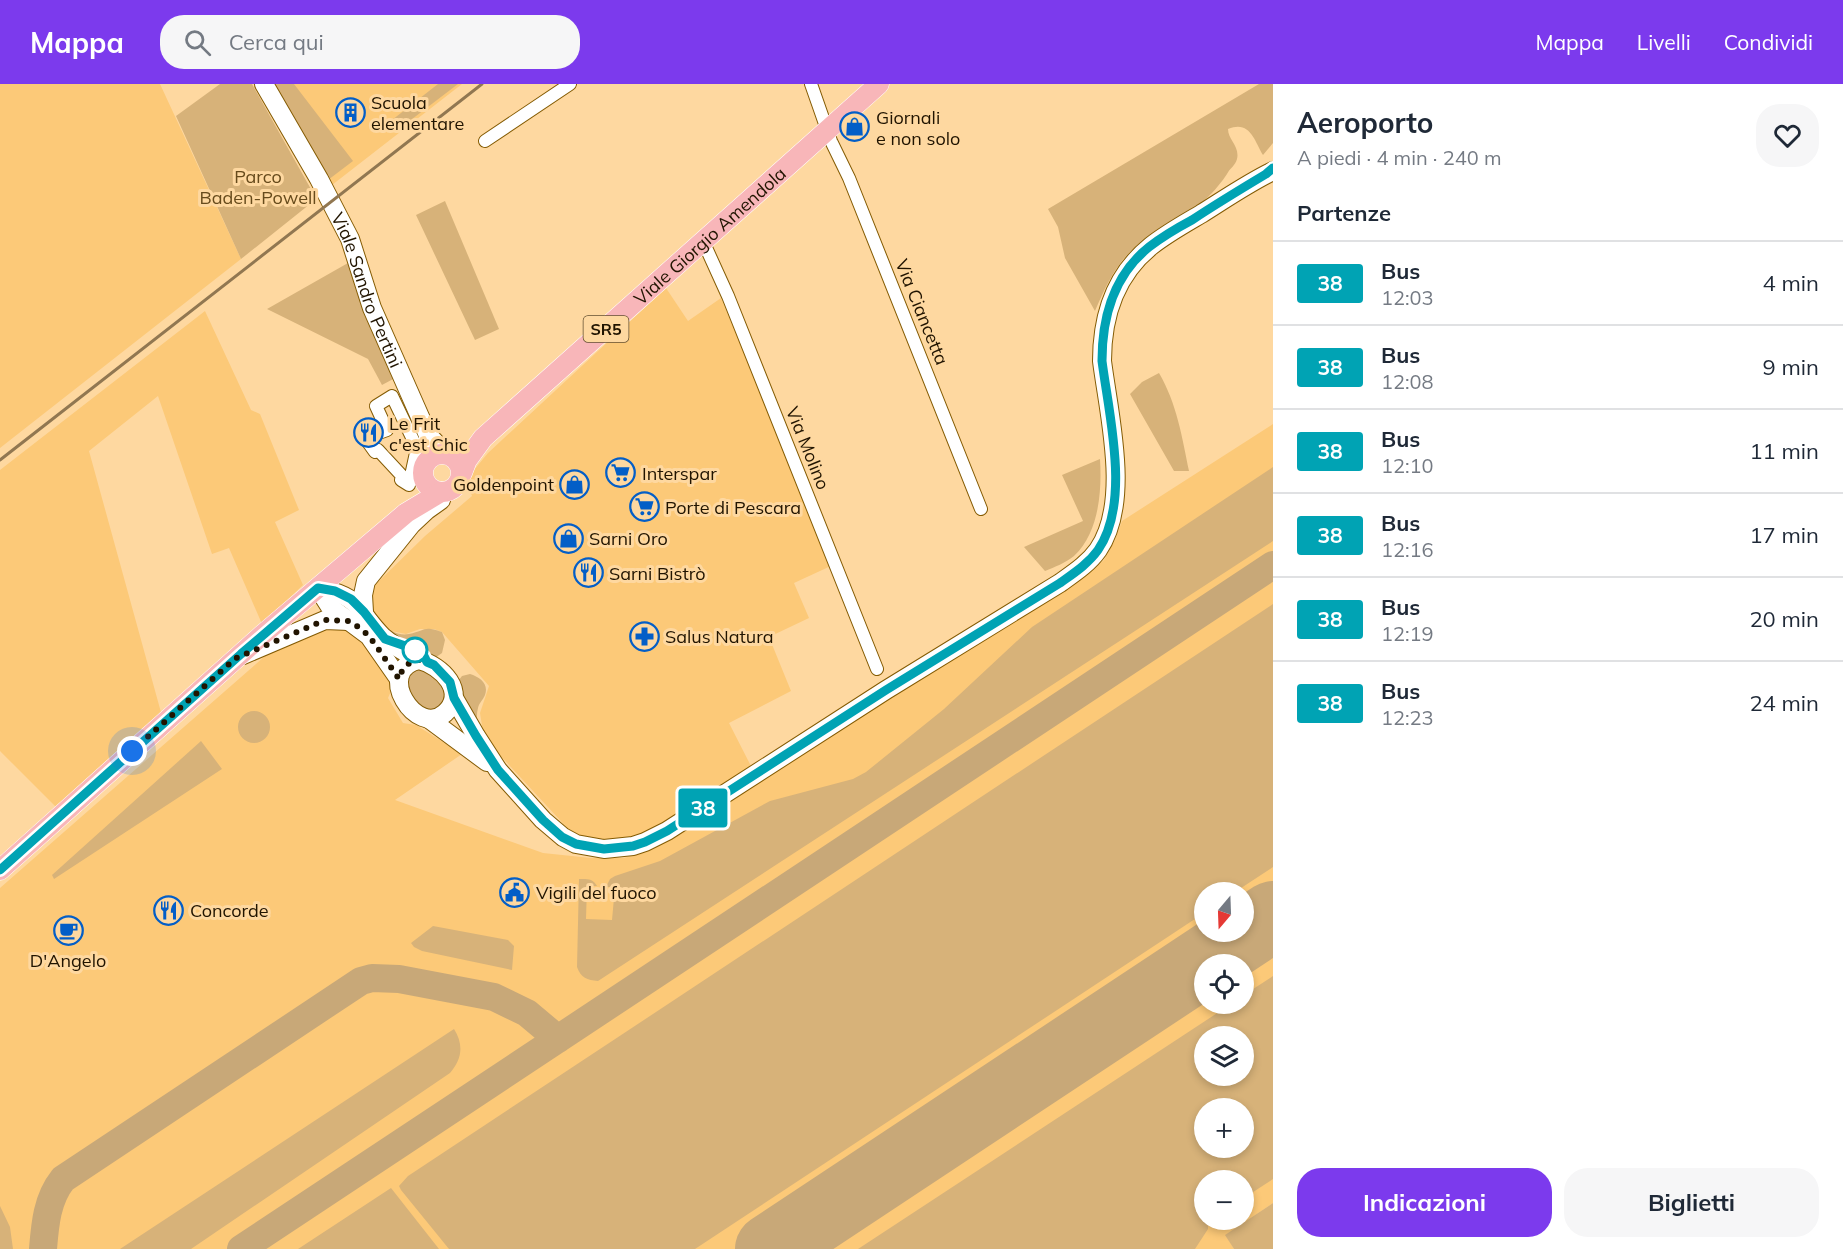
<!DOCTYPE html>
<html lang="it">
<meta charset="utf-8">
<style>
:root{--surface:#fff;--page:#f6f6f7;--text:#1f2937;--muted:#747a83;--line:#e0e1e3;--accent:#7c3aed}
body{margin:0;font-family:Mulish,sans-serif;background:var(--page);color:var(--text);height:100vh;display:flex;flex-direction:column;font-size:22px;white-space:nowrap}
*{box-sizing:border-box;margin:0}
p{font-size:20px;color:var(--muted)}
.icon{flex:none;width:33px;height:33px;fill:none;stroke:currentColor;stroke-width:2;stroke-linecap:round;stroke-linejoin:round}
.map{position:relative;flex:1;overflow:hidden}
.drawer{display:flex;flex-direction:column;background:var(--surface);width:570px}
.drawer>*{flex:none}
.badge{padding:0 12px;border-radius:4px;font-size:21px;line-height:39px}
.needle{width:39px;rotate:199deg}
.controls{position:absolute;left:1194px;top:798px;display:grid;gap:12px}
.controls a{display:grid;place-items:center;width:60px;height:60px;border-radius:50%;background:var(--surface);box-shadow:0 3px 9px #0003;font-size:30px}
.you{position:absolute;width:30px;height:30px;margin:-15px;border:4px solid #fff;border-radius:50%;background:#1a73e8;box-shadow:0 0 0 9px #1a73e833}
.map>.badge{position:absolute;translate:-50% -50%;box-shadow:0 0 0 3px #fff}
h2{padding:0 24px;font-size:22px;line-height:54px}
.round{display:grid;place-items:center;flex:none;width:63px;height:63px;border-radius:24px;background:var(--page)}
.summary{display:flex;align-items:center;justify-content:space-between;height:102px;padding:0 24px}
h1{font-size:28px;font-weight:700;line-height:45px}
.primary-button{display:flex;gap:12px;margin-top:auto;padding:12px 24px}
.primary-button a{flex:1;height:69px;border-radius:24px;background:var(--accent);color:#fff;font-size:24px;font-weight:700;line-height:69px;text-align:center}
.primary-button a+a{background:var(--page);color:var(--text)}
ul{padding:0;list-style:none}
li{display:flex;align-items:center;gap:18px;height:84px;padding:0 24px;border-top:2px solid var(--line)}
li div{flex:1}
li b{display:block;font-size:22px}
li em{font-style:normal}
li .badge{min-width:66px;font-weight:700;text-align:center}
header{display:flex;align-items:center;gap:36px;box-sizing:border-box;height:84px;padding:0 30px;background:var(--accent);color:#fff}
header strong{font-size:28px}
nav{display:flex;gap:33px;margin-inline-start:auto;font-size:21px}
.search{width:420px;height:54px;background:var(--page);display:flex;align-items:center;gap:15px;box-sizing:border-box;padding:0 21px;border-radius:24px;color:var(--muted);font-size:22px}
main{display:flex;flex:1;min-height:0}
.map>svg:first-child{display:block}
.built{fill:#fcc978;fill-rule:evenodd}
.green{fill:#d7b279;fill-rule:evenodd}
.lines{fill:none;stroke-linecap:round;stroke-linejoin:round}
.taxiway{stroke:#c8a878;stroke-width:28}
.runway{stroke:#c8a878;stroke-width:70}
.street-casing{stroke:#845b03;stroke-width:14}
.secondary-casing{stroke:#845b03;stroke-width:20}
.primary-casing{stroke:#fff;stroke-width:21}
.street{stroke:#fff;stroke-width:12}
.secondary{stroke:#fff;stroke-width:18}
.primary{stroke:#f8b6b9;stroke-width:20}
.rail{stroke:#917751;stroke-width:3}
.line-casing{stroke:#fff;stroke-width:14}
.line{stroke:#00a3b4;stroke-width:9}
.walk{stroke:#211400;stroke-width:6;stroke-dasharray:0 10.8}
.stop-dot{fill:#fff;stroke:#00a3b4;stroke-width:3}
.labels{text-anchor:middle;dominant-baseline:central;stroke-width:6;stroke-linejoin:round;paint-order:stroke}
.shield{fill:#fed8a0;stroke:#634f30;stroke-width:1.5}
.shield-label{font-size:16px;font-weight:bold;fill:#211400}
.poi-label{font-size:18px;fill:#211400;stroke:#fed8a0;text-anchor:start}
.park-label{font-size:18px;fill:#674b1c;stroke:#fed8a0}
.street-label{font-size:18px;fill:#211400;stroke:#fed8a0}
</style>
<header>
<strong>Mappa</strong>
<div class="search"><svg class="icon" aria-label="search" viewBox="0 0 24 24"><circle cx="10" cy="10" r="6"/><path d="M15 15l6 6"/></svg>Cerca qui</div>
<nav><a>Mappa</a><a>Livelli</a><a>Condividi</a></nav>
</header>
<main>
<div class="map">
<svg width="1273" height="1165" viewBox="0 0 1273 1165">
<rect width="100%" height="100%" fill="#fed8a0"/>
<path class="built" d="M0,0H160L241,175L0,364Z
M274,0H462L332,101Z
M666,204L688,237L721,214L833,481L794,499L809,534L769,553L791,607L729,639L753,686L648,751L601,758L572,749L484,654L480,629L489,602L442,548L434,545H420L406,550L391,547L381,539L376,531L372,523L371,513L376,500L425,452L472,412L467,399L469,392L488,369Z
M205,227L251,326L260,330L299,426L275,438L303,501L262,540L229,464L212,470L158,312L89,367L162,632L57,724L0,667V386Z
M1273,340V1119L1226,1151L1234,1165H0V804L265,572L324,544L344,545L360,551L390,593L392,605L388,614L403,639L416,641L462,670L395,716L543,769L591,774H624L653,765L1091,487L1104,476L1115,456L1122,437ZM1204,808H1244V848H1204ZM1204,880H1244V920H1204ZM1204,952H1244V992H1204ZM1204,1024H1244V1064H1204ZM1204,1096H1244V1136H1204Z"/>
<path class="green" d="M220,0H252L312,107L315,116L241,175L176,32Z
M275,0H294L353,77L328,96Z
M438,0H458L399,45L392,36Z
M1259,0H1273V59L1263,71C1254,56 1250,36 1228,45C1228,56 1240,62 1237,75C1235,82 1230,84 1227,90C1207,120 1186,130 1157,149C1149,154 1140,158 1134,164C1115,181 1105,204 1095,227L1065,174L1058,143L1048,125Z
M445,117L499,245L475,256L416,131Z
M348,179L395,294L382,301L368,275L267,225Z
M1159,289C1177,320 1182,353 1189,387H1174L1130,310L1142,298Z
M1100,375C1102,407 1099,449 1074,472C1065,479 1055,483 1045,487L1024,463L1083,437L1062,391Z
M1273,383V457L598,897C587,896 581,894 577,883L579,795C586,795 593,794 597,802H587L586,835L612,836L615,803H606L610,795L615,792L660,777L770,717L853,695L866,688L944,625L1032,543Z
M1273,520V783L1235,808H1204V829L695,1165H449L401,1106L399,1102L408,1092Z
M372,523C379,538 391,553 409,550C425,547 423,541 442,548L445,556L442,569L435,574L389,550L374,534Z
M421,585L430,588L445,604V615L436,626C417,626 412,614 406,599L413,587Z
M470,590C480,593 489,600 485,611C483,616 479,619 478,624C475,635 479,647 483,657L555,735L554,736C520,701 463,650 455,601L462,592Z
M238 643a16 16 0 1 1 32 0a16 16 0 1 1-32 0Z
M201,657L222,685L54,795L52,791Z
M433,842L508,856L514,862L512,886L422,867L414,863L411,859Z
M1273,892V1095L1244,1114V1096H1204V1136H1208V1145L1195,1165H858L1231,920H1244V911ZM1204,952H1244V992H1204ZM1204,1024H1244V1064H1204Z
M454,945C464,961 462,975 450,989L191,1165H120Z
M391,1104L439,1165H298Z
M1273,1119V1165H1234L1225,1151Z
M0,1122L10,1143L13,1165H0Z"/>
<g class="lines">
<path class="taxiway" d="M43,1165C45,1140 47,1115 63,1095L361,897L372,894L399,895L494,913L527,929L558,955
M241,1165L1273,481"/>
<path class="runway" d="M770,1165L1273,832"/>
<defs>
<path id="street" d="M811,0L831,57L849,94L981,425
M485,57L570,0
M703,157L728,212L877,585
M392,312L417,364L409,401L401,396L404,394L378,366L375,368L365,354L387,346L376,322Z"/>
<g id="secondary">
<path id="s1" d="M264,0L319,95L350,155L372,224L428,351L446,370"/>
<path d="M426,378L428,366V351"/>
<path d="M318,504C363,513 355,525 383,553C393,562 407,569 419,576"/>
<path d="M318,504L330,523L369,552L399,595"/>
<path d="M364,528L363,511L366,497L411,441L427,426L441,416"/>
<path d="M243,571L325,536L349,537"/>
<path d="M419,576C441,581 468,608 445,629C417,655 373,586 419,576Z"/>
<path d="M454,614L476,652L498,686L543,736L563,753L576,760L604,765L633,762L645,758L667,747L886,606L1060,499C1074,489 1088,480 1098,466C1131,418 1109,332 1102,277C1102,233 1115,191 1151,162C1166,150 1184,140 1201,130C1225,115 1248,99 1273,87"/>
<path d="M429,635L487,678"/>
</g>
<g id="primary">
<circle cx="442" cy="389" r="19"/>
<path id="s2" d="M462,389L467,376L483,354L879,0"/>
<path d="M0,786L261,552L406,429L441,408"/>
</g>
</defs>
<use href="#street" class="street-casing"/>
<use href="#secondary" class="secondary-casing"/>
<use href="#primary" class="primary-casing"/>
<use href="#street" class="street"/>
<use href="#secondary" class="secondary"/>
<use href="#primary" class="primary"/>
<path class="rail" d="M0,376L482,0"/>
</g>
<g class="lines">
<defs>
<path id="line" d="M0,786L241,570L318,504L335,507L351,515L364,528L385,555L414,565L424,572L427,578L434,581L450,598L454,614L476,652L498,686L543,736L562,753L576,760L604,765L633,762L645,758L667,747L886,606L1060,499C1074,489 1088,480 1098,466C1131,418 1109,332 1102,277C1102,234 1114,191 1149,163C1162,153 1177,144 1192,136C1216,120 1241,105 1266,90L1273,84"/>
</defs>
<use href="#line" class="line-casing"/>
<use href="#line" class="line"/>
<path class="walk" d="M132,667L236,574L325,536L349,537L360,544L369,552L379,566L399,595C402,584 407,578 419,576L415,566"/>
</g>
<defs>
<symbol id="building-ring" viewBox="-11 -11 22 22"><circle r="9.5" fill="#fed8a0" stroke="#035ec7" stroke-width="1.5"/><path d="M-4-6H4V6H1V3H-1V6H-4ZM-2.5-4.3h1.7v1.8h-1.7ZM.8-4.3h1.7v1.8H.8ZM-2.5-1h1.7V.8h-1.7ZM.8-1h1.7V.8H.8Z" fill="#035ec7"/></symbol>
<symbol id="shop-ring" viewBox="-11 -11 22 22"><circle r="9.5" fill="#fed8a0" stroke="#035ec7" stroke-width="1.5"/><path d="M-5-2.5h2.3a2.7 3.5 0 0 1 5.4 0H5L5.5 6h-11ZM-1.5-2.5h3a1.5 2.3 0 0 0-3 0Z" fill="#035ec7"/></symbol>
<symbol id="restaurant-ring" viewBox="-11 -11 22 22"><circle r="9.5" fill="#fed8a0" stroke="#035ec7" stroke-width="1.5"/><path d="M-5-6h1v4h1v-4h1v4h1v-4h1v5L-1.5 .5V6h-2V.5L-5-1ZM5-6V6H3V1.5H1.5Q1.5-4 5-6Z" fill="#035ec7"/></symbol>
<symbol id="supermarket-ring" viewBox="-11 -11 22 22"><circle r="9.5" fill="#fed8a0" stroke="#035ec7" stroke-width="1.5"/><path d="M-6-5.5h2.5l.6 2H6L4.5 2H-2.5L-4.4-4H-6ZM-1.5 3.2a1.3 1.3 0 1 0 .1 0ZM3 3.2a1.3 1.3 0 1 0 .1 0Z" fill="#035ec7"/></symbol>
<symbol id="pharmacy-ring" viewBox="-11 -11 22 22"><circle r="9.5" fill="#fed8a0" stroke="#035ec7" stroke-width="1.5"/><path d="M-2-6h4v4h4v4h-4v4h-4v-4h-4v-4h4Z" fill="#035ec7"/></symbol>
<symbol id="civic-ring" viewBox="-11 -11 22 22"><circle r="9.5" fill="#fed8a0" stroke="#035ec7" stroke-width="1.5"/><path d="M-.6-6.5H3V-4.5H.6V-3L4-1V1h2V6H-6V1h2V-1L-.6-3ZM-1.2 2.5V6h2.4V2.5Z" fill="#035ec7"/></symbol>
<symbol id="cafe-ring" viewBox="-11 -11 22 22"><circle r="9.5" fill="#fed8a0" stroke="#035ec7" stroke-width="1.5"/><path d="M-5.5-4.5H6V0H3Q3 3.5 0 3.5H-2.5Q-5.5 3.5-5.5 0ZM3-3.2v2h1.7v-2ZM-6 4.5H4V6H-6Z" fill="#035ec7"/></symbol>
</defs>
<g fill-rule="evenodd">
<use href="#building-ring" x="334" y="12" width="33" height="33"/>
<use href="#shop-ring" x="838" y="26" width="33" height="33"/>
<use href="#restaurant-ring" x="352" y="332" width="33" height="33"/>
<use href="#supermarket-ring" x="604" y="372" width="33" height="33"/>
<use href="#shop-ring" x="558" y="384" width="33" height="33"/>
<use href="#supermarket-ring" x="628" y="406" width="33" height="33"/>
<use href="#shop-ring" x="552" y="438" width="33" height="33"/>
<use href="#restaurant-ring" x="572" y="472" width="33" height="33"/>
<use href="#pharmacy-ring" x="628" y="536" width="33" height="33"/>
<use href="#civic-ring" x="498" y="792" width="33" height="33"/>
<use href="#restaurant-ring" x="152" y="810" width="33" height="33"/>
<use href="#cafe-ring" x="52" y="830" width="33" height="33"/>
</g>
<circle class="stop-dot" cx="415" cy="566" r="12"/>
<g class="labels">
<rect class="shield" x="583.5" y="232" width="45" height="26" rx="4.5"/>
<g class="shield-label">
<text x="606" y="245">SR5</text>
</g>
<g class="poi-label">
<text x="371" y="18">Scuola<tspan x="371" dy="21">elementare</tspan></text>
<text x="876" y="33">Giornali<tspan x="876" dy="21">e non solo</tspan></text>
<text x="389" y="339">Le Frit<tspan x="389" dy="21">c'est Chic</tspan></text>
<text x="642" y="389">Interspar</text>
<text x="554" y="400" text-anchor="end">Goldenpoint</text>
<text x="665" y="423">Porte di Pescara</text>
<text x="589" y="454">Sarni Oro</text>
<text x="609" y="489">Sarni Bistrò</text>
<text x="665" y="552">Salus Natura</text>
<text x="536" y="808">Vigili del fuoco</text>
<text x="190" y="826">Concorde</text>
<text x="68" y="876" text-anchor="middle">D'Angelo</text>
</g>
<g class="park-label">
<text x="258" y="92">Parco<tspan x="258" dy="21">Baden-Powell</tspan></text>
</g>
<g class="street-label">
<text stroke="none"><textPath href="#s2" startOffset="345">Viale Giorgio Amendola</textPath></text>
<text stroke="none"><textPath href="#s1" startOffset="231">Viale Sandro Pertini</textPath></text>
<text transform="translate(922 228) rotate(68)">Via Ciancetta</text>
<text transform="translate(808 364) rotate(68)">Via Molino</text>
</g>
</g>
</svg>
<div class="controls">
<a><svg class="needle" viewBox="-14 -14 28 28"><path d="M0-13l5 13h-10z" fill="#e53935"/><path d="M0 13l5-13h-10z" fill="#747a83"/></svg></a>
<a><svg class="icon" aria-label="locate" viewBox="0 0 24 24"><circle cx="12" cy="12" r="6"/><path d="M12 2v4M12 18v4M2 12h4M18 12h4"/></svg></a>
<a><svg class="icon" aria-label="layers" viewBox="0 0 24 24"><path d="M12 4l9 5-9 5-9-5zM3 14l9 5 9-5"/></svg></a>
<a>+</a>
<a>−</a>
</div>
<div class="you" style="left:132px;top:667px"></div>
<b class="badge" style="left:703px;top:724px;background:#00a3b4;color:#fff">38</b>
</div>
<section class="drawer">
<div class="summary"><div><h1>Aeroporto</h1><p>A piedi · 4 min · 240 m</p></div><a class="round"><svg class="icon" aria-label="heart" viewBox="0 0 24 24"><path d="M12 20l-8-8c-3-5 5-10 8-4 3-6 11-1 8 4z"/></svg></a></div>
<h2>Partenze</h2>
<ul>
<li><span class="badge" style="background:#00a3b4;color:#fff">38</span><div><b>Bus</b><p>12:03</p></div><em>4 min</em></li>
<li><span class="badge" style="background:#00a3b4;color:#fff">38</span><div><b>Bus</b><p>12:08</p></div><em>9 min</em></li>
<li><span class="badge" style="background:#00a3b4;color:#fff">38</span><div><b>Bus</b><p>12:10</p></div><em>11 min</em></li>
<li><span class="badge" style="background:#00a3b4;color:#fff">38</span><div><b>Bus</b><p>12:16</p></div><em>17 min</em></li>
<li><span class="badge" style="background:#00a3b4;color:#fff">38</span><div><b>Bus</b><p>12:19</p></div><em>20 min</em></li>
<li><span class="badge" style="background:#00a3b4;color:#fff">38</span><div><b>Bus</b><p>12:23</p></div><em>24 min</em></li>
</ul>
<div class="primary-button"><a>Indicazioni</a><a>Biglietti</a></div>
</section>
</main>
